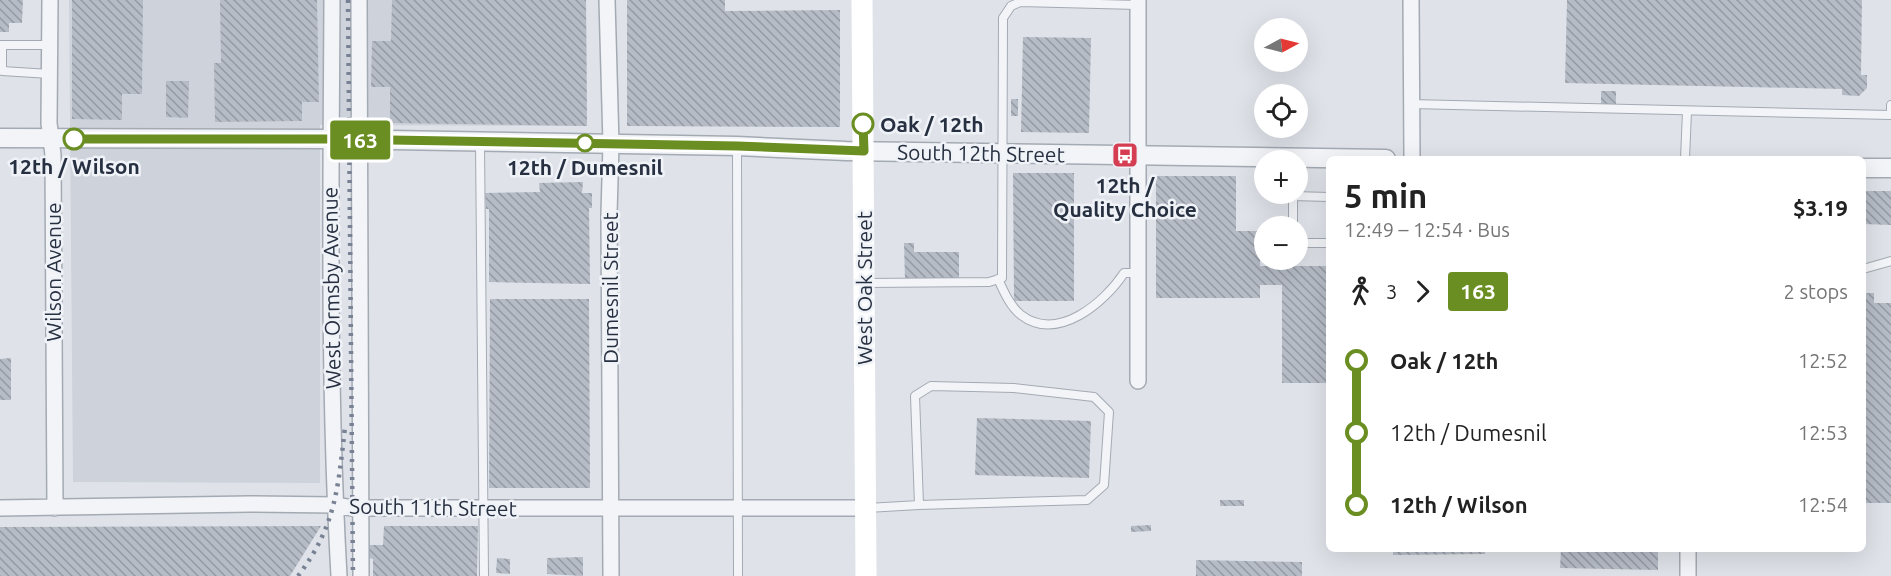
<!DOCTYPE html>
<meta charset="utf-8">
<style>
:root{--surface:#fff;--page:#f6f6f6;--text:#222;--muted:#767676}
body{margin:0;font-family:Ubuntu,sans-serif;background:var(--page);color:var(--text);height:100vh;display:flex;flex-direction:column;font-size:22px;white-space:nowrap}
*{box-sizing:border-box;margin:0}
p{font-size:20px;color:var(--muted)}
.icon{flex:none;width:33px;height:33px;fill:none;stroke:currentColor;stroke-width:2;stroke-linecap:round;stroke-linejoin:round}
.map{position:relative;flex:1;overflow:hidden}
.drawer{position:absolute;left:1326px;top:156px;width:540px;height:396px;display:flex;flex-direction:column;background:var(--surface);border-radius:9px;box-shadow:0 6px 24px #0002}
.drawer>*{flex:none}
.badge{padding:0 12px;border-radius:4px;font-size:21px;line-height:39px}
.needle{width:39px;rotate:83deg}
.tools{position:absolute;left:1254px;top:18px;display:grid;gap:12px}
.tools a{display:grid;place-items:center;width:54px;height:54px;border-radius:50%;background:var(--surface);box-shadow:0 6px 24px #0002;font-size:30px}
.map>.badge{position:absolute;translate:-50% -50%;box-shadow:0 0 0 3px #fff}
.legs{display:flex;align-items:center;gap:9px;height:66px;padding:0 18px;font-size:20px}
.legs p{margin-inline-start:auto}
.headline{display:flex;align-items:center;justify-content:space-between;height:102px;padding:0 18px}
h1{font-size:33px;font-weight:700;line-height:45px}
ul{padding:0 18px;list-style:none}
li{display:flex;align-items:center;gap:21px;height:72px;font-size:22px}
li i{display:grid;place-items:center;width:9px;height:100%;margin:0 8px;background:currentColor}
li i::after{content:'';width:15px;height:15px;margin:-8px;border:4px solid;border-radius:50%;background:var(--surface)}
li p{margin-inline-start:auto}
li:first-child i{background:linear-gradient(#0000 50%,currentColor 0)}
li:last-child i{background:linear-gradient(currentColor 50%,#0000 0)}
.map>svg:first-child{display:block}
.built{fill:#cdd2db}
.building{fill:url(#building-back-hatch)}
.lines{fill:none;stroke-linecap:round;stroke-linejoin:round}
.service-casing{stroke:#a4aab3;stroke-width:10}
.minor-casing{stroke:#a4aab3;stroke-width:18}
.tertiary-casing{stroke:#a4aab3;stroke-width:21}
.service{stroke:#f2f4f7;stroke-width:8}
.minor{stroke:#f2f4f7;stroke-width:15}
.tertiary{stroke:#f2f4f7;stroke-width:18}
.secondary{stroke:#fff;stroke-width:21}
.rail{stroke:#788294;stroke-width:4.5;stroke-dasharray:3 6;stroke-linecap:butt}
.line-1-casing{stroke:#fff;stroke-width:14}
.line-1{stroke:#6b8e23;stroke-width:9}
.stop-1-dot{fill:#fff;stroke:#6b8e23;stroke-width:3}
.labels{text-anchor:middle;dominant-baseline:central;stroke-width:5;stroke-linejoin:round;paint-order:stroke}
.stop-label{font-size:21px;font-weight:bold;fill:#273041;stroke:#eff2f7}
.street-label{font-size:21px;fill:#273041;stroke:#eff2f7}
.poi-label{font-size:21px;font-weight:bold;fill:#273041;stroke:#eff2f7}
</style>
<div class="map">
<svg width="1891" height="576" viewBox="0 0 1891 576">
<defs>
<pattern id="building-back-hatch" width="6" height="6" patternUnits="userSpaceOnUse" patternTransform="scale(1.5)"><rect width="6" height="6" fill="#b6bcc6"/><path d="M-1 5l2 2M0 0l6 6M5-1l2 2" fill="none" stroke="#9499a2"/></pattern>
</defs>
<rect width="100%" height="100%" fill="#dfe3e9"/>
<path class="built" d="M69,0H586L587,126L320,125V483L73,482Z"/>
<path class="building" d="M0,0H23L22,23H9V32H0Z
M72,0H143L142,94H122V120L72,119Z
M220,0H317L319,102H302V121L215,122L214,63H221Z
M392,0H586L587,126L390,123V87H371L372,41H391Z
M627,0H725V11L840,10V127L627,126Z
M1567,0H1862L1861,75H1867V88L1859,96L1842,95V89L1565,83Z
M1023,37L1091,38L1089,133L1021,132Z
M166,81H189L188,118L166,117Z
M1601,91H1616V106L1601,105Z
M1011,99H1018V116H1011Z
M1013,173H1074V301H1014Z
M1156,176H1236V231H1260V266H1329V383H1282V285H1260V298H1156Z
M583,182L582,193H592V208H589L590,284L489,282V209H486L485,193L540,192L539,183Z
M1863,191H1891V225L1863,224Z
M904,243H914V252H959V279H905Z
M1863,293H1874V303H1891V503H1863Z
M490,299H589L590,488H489Z
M11,358V400H0V359Z
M977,418L1091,421L1089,478L975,475Z
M1220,500H1244V506H1220Z
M1151,525V531L1131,532V526Z
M321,526L290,576H0V527Z
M384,526H478L477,576H373V559L366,557L365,545H383Z
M1393,549H1485V554L1393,555Z
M1561,549H1658V570L1560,568Z
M583,557V576L547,574V558Z
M497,558L510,559V574L496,573Z
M1196,560L1302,562V576H1196Z"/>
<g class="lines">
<defs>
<path id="service" d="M0,45H50
M2,45V71L50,74
M1411,104L1891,115V105
M480,143L484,576
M737,146L738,576
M1685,159L1687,111
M1293,196L1329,197
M1293,226V194
M1298,243H1329
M1863,269L1891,261
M998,279C1004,292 1010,306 1021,315C1058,343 1105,302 1124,273H1138
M866,283L989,282L1002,278L1003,18L1011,6L1020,2L1138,5
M867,508L919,505L915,396L931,386L1014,388L1094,397L1109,412L1104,485L1087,500L919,505"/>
<path id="minor" d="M50,0L49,123L53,155L55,508
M332,0C331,192 328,384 339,576
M359,0L361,576
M607,0L611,144L609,214L611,576
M1138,0V381
M1411,0L1412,159
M0,508L250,504L334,505L353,508H865
M1688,549V576"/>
<path id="tertiary" d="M0,138L331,139L737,146L846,151L1386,159
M1863,168H1891"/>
</defs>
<use href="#service" class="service-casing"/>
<use href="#minor" class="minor-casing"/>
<use href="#tertiary" class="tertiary-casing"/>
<use href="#service" class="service"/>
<use href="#minor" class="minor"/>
<use href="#tertiary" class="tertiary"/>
<path class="secondary" d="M862,0L866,576"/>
<path class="rail" d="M348,0L353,576
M298,576C336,526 338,488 345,427"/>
</g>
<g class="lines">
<defs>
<path id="line-1" d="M74,139H331L737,146L864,151L863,124"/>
</defs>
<use href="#line-1" class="line-1-casing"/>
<use href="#line-1" class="line-1"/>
</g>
<defs>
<symbol id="bus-square" viewBox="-11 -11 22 22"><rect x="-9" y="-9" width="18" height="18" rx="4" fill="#d53e52" stroke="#eff2f7"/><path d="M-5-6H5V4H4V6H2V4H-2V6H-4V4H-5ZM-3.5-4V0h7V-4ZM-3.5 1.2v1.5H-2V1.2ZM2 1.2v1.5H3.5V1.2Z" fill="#fff"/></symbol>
</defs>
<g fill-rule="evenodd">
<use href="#bus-square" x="1110" y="140" width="30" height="30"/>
</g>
<g class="stop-1-dot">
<circle cx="863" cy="124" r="10"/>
<circle cx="74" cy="139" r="10"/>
<circle cx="585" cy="143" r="8"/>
</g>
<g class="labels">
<g class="stop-label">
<text x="880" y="124" text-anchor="start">Oak / 12th</text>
<text x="74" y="166">12th / Wilson</text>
<text x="585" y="167">12th / Dumesnil</text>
</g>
<g class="street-label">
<text transform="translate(981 153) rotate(1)">South 12th Street</text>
<text transform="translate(53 272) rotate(-90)">Wilson Avenue</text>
<text transform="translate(331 288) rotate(-91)">West Ormsby Avenue</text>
<text transform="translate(610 288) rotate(-90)">Dumesnil Street</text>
<text transform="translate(864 288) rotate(-90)">West Oak Street</text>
<text transform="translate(433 507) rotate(1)">South 11th Street</text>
</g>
<g class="poi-label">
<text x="1125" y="185">12th /<tspan x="1125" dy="24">Quality Choice</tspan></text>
</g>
</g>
</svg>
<div class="tools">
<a><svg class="needle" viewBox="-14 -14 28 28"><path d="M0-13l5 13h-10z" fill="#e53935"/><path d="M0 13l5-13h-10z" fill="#767676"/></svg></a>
<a><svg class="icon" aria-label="locate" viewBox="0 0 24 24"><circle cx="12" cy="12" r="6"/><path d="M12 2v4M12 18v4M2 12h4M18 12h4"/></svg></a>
<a>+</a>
<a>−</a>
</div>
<b class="badge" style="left:360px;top:140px;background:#6b8e23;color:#fff">163</b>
<section class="drawer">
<div class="headline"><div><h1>5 min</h1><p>12:49 – 12:54 · Bus</p></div><b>$3.19</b></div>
<div class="legs"><svg class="icon" aria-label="walk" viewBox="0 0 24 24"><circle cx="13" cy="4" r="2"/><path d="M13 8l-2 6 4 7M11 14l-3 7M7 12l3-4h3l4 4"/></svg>3<svg class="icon" aria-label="forward" viewBox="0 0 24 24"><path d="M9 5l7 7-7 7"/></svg><b class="badge" style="background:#6b8e23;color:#fff">163</b><p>2 stops</p></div>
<ul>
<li><i style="color:#6b8e23"></i><b>Oak / 12th</b><p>12:52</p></li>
<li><i style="color:#6b8e23"></i><span>12th / Dumesnil</span><p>12:53</p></li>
<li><i style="color:#6b8e23"></i><b>12th / Wilson</b><p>12:54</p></li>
</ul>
</section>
</div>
